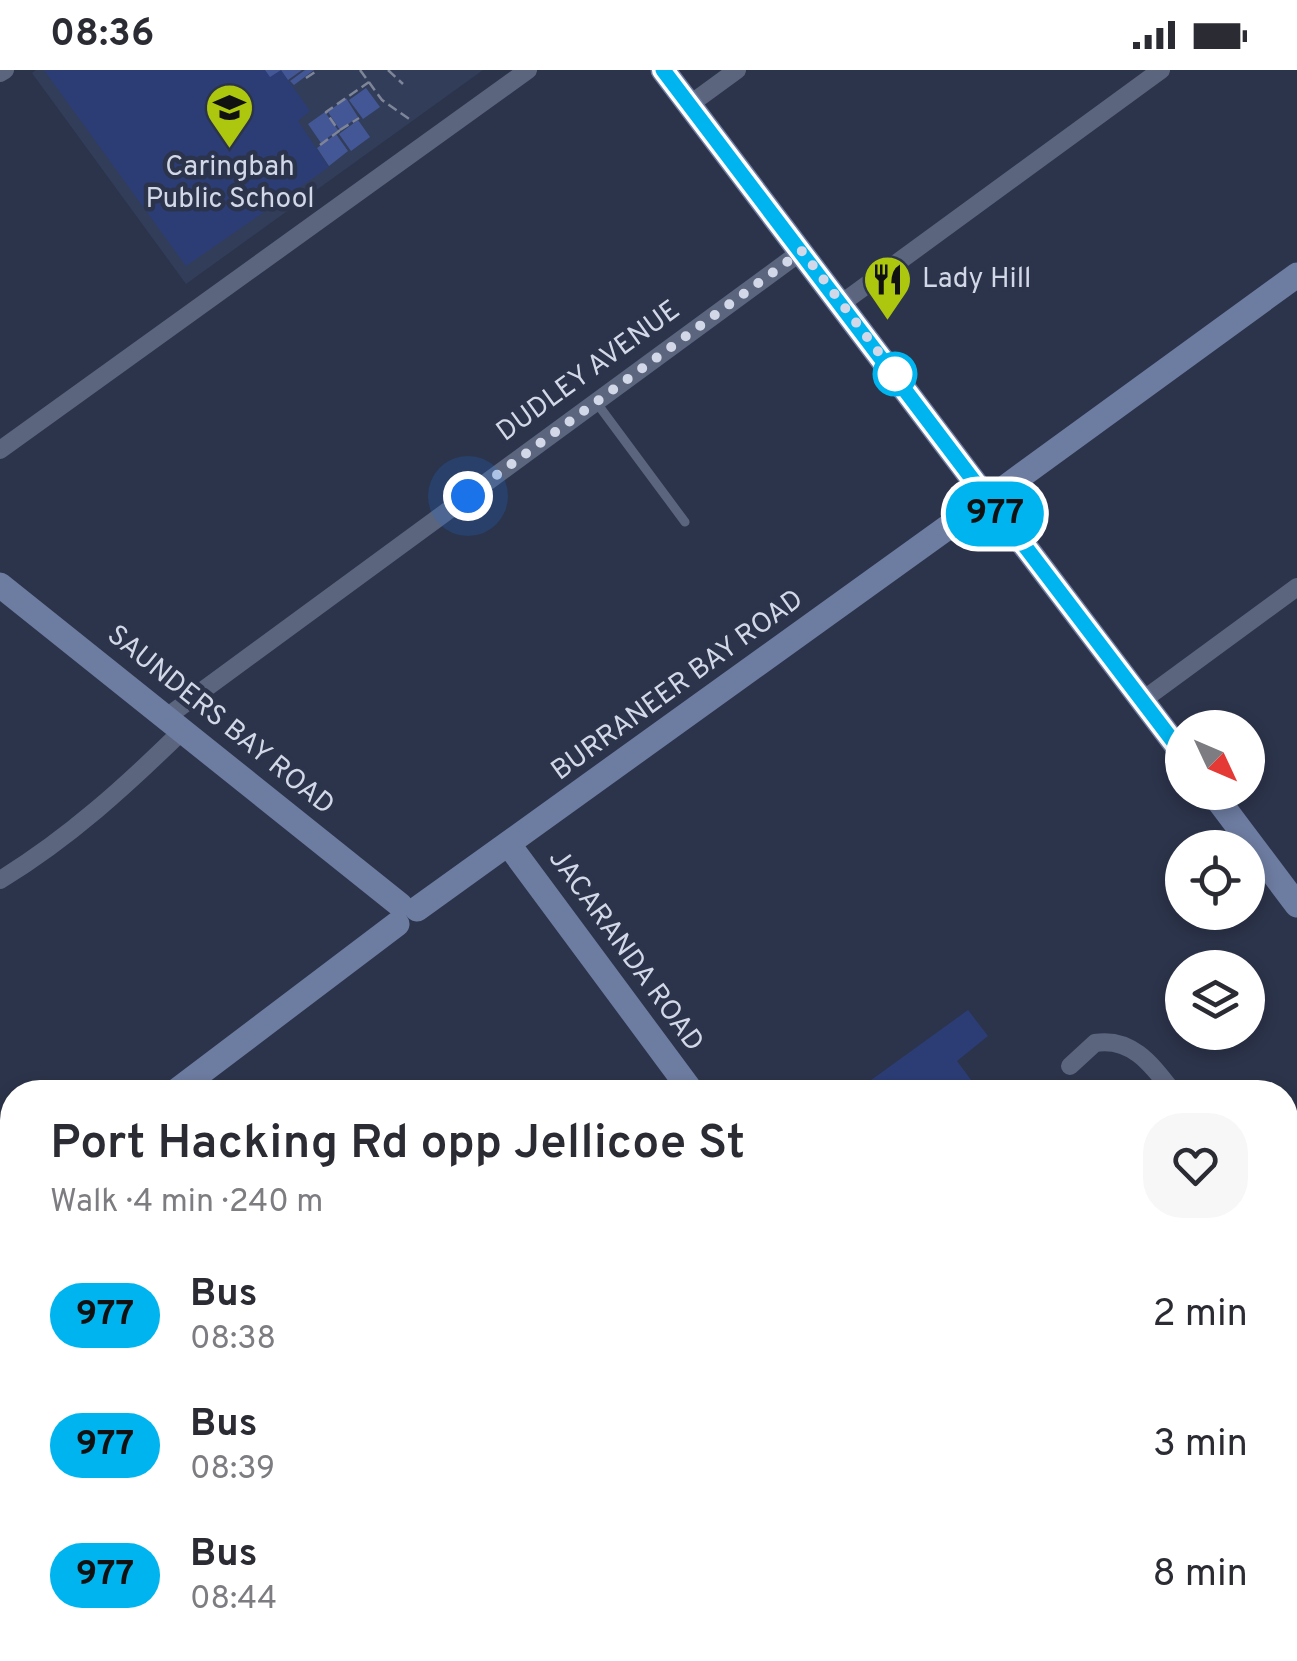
<!DOCTYPE html>
<meta charset="utf-8">
<style>
:root{--surface:#fff;--page:#f7f7f7;--text:#2b2b33;--muted:#7c7c81}
body{margin:0;font-family:Overpass,sans-serif;background:var(--page);color:var(--text);height:100vh;display:flex;flex-direction:column;font-size:38px;white-space:nowrap}
*{box-sizing:border-box;margin:0}
p{font-size:32px;color:var(--muted)}
.icon{flex:none;width:55px;height:55px;fill:none;stroke:currentColor;stroke-width:2;stroke-linecap:round;stroke-linejoin:round}
.map{position:relative;flex:1;overflow:hidden}
.panel{position:absolute;left:0px;top:1010px;width:1298px;height:582px;display:flex;flex-direction:column;background:var(--surface);border-radius:40px 40px 0 0;box-shadow:0 5px 15px #0003}
.panel>*{flex:none}
.badge{padding:0 20px;border-radius:32px;font-size:35px;line-height:65px}
.needle{width:65px;rotate:134deg}
.buttons{position:absolute;left:1165px;top:640px;display:grid;gap:20px}
.buttons a{display:grid;place-items:center;width:100px;height:100px;border-radius:50%;background:var(--surface);box-shadow:0 5px 15px #0003;font-size:50px}
.you{position:absolute;width:50px;height:50px;margin:-25px;border:8px solid #fff;border-radius:50%;background:#1a73e8;box-shadow:0 0 0 15px #1a73e833}
.map>.badge{position:absolute;translate:-50% -50%;box-shadow:0 0 0 5px #fff}
.round{display:grid;place-items:center;flex:none;width:105px;height:105px;border-radius:40px;background:var(--page)}
.overview{display:flex;align-items:center;justify-content:space-between;height:170px;padding:0 50px}
h1{font-size:48px;font-weight:600;line-height:75px}
ul{padding:0;list-style:none}
li{display:flex;align-items:center;gap:30px;height:130px;padding:0 50px}
li div{flex:1}
li b{display:block;font-size:38px}
li em{font-style:normal}
li .badge{min-width:110px;font-weight:700;text-align:center}
.status{display:flex;justify-content:space-between;align-items:center;height:70px;padding:0 50px;background:var(--surface);direction:ltr}
.status svg{height:28px;fill:currentColor}
.map>svg:first-child{display:block}
.built{fill:#323d5a}
.green{fill:#2c3d76}
.building{fill:#435796}
.lines{fill:none;stroke-linecap:round;stroke-linejoin:round}
.path{stroke:#7e8598;stroke-width:2.5;stroke-dasharray:10 5;stroke-linecap:butt}
.lane{stroke:#5b657e;stroke-width:9}
.street{stroke:#5b657e;stroke-width:18}
.secondary{stroke:#6d7ca1;stroke-width:25}
.line-casing{stroke:#fff;stroke-width:22}
.line{stroke:#00b5ef;stroke-width:15}
.walk{stroke:#d2d8e7;stroke-width:10;stroke-dasharray:0 18}
.stop-dot{fill:#fff;stroke:#00b5ef;stroke-width:5}
.labels{text-anchor:middle;dominant-baseline:central;stroke-width:9;stroke-linejoin:round;paint-order:stroke}
.poi-label{font-size:28px;fill:#d2d8e7;stroke:#2c344b}
.street-label{font-size:28px;fill:#d2d8e7;stroke:#2c344b}
</style>
<div class="status"><b>08:36</b><svg viewBox="0 0 49 12"><path d="M0 12V9h3v3zM5 12V6h3v6zM10 12V3h3v9zM15 12V0h3v12zM26 1h20v11H26zM47 4h2v5h-2z"/></svg></div>
<div class="map">
<svg width="1297" height="1591" viewBox="0 0 1297 1591">
<rect width="100%" height="100%" fill="#2c344b"/>
<path class="built" d="M36,0H483L186,214L32,3Z"/>
<path class="green" d="M44,0H281L310,41L298,51L329,97L186,196Z
M968,940L988,966L957,991L980,1022H871L867,1013Z"/>
<path class="building" d="M265,0H302L288,10L281,0L270,7Z
M305,0H314L294,15L290,11Z
M366,18L380,37L363,49L349,30Z
M346,28L358,47L340,60L328,42Z
M325,42L338,60L321,73L308,54Z
M358,50L370,67L351,81L339,64Z
M336,64L348,81L329,96L317,78Z"/>
<g class="lines">
<path class="path" d="M360,0L382,30L412,51
M388,0L403,14
M306,8L318,0
M340,60L359,48
M320,75L339,61L326,42L369,12"/>
<path class="lane" d="M596,332L685,452"/>
<path class="street" d="M0,3L5,0
M689,35L737,0
M842,233L1161,0
M0,380L528,0
M1143,630L1297,517
M168,646L802,181
M0,810C69,768 127,715 184,659
M1070,996L1095,973C1132,967 1152,995 1173,1022
M1285,1177L1297,1193
M265,1580L273,1591"/>
<path class="secondary" d="M663,0L976,414
M1003,419L1297,205
M999,442L1182,683
M0,515L400,835
M1212,722L1297,835
M509,775L692,1022
M417,839L973,439
M175,1022L397,854
M0,1147L12,1138
M1285,1350L1297,1341
M606,1580L614,1591
M1102,1580L1110,1591
M958,1591L973,1580"/>
</g>
<g class="lines">
<defs>
<path id="line" d="M663,0L976,414L970,423L974,439L983,445L999,442L1182,683"/>
</defs>
<use href="#line" class="line-casing"/>
<use href="#line" class="line"/>
<path class="walk" d="M468,426L802,181L895,304"/>
</g>
<defs>
<symbol id="school-pin" viewBox="-11 -11 22 30"><path d="M0 17L-7.5 6A9.5 9.5 0 1 1 7.5 6Z" fill="#adc60e" stroke="#2c344b"/><path d="M0-5L7-2L0 1L-7-2ZM-4 1L0 2.5L4 1V4Q0 6-4 4Z" fill="#111"/></symbol>
<symbol id="restaurant-pin" viewBox="-11 -11 22 30"><path d="M0 17L-7.5 6A9.5 9.5 0 1 1 7.5 6Z" fill="#adc60e" stroke="#2c344b"/><path d="M-5-6h1v4h1v-4h1v4h1v-4h1v5L-1.5 .5V6h-2V.5L-5-1ZM5-6V6H3V1.5H1.5Q1.5-4 5-6Z" fill="#111"/></symbol>
</defs>
<g fill-rule="evenodd">
<use href="#school-pin" x="202" y="10" width="55" height="75"/>
<use href="#restaurant-pin" x="860" y="182" width="55" height="75"/>
</g>
<circle class="stop-dot" cx="895" cy="304" r="20"/>
<g class="labels">
<g class="poi-label">
<text x="230" y="98">Caringbah<tspan x="230" dy="32">Public School</tspan></text>
<text x="922" y="210" text-anchor="start">Lady Hill</text>
</g>
<g class="street-label">
<text transform="translate(589 302) rotate(-36)">DUDLEY AVENUE</text>
<text transform="translate(678 616) rotate(-36)">BURRANEER BAY ROAD</text>
<text transform="translate(220 651) rotate(39)">SAUNDERS BAY ROAD</text>
<text transform="translate(625 881) rotate(54)">JACARANDA ROAD</text>
</g>
</g>
</svg>
<div class="buttons">
<a><svg class="needle" viewBox="-14 -14 28 28"><path d="M0-13l5 13h-10z" fill="#e53935"/><path d="M0 13l5-13h-10z" fill="#7c7c81"/></svg></a>
<a><svg class="icon" aria-label="locate" viewBox="0 0 24 24"><circle cx="12" cy="12" r="6"/><path d="M12 2v4M12 18v4M2 12h4M18 12h4"/></svg></a>
<a><svg class="icon" aria-label="layers" viewBox="0 0 24 24"><path d="M12 4l9 5-9 5-9-5zM3 14l9 5 9-5"/></svg></a>
</div>
<div class="you" style="left:468px;top:426px"></div>
<b class="badge" style="left:995px;top:444px;background:#00b5ef;color:#111">977</b>
<section class="panel">
<div class="overview"><div><h1>Port Hacking Rd opp Jellicoe St</h1><p>Walk · 4 min · 240 m</p></div><a class="round"><svg class="icon" aria-label="heart" viewBox="0 0 24 24"><path d="M12 20l-8-8c-3-5 5-10 8-4 3-6 11-1 8 4z"/></svg></a></div>
<ul>
<li><span class="badge" style="background:#00b5ef;color:#111">977</span><div><b>Bus</b><p>08:38</p></div><em>2 min</em></li>
<li><span class="badge" style="background:#00b5ef;color:#111">977</span><div><b>Bus</b><p>08:39</p></div><em>3 min</em></li>
<li><span class="badge" style="background:#00b5ef;color:#111">977</span><div><b>Bus</b><p>08:44</p></div><em>8 min</em></li>
</ul>
</section>
</div>
